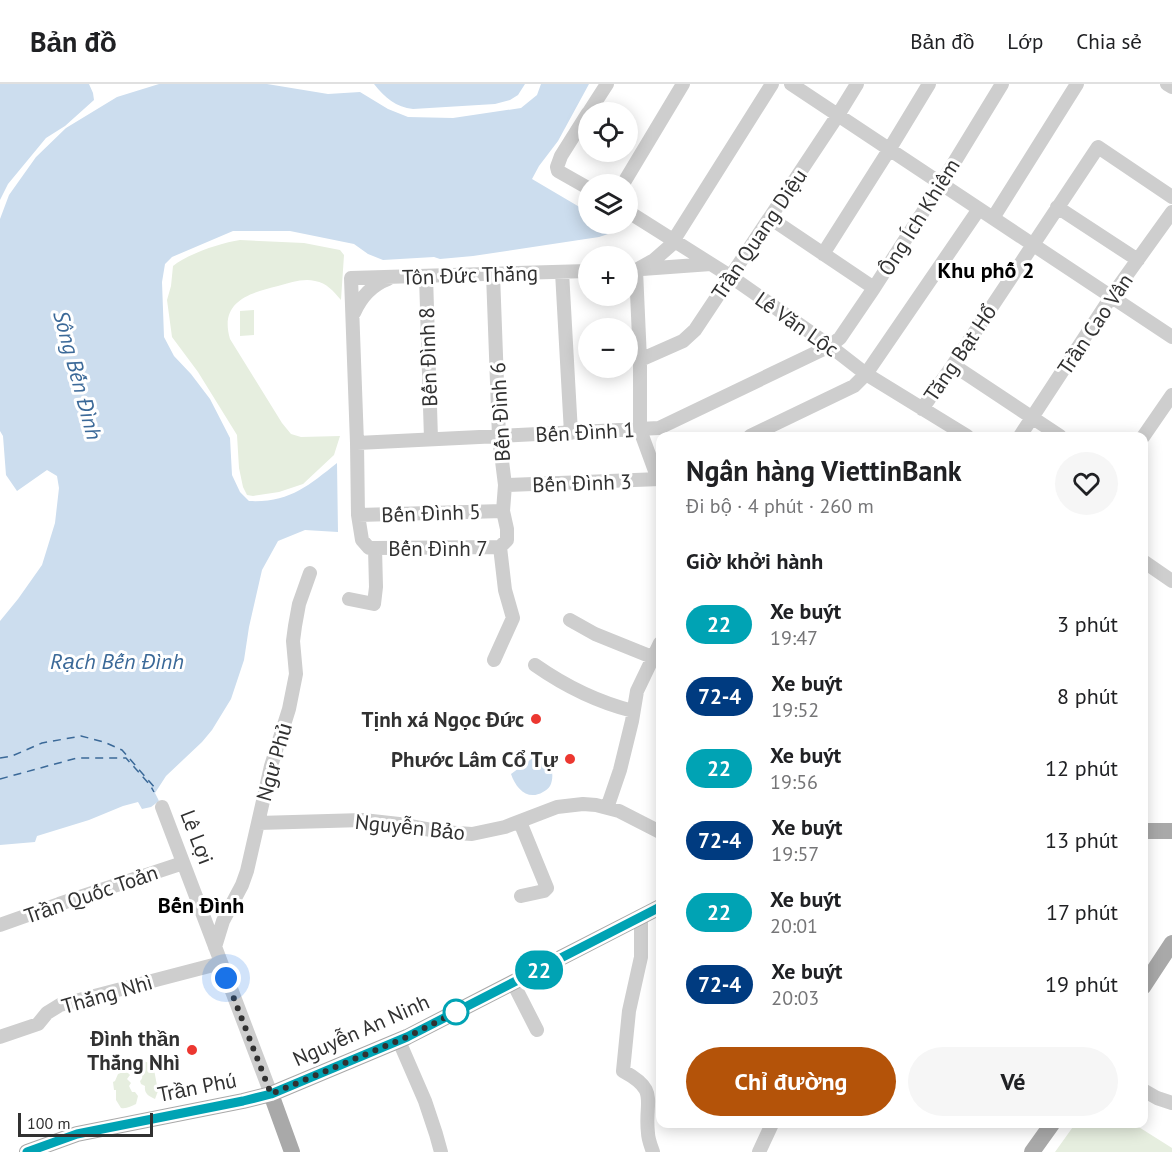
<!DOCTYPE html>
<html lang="vi">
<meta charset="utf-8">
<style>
:root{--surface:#fff;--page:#f6f6f6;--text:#202124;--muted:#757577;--line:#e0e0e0;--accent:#b45309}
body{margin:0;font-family:"PT Sans",sans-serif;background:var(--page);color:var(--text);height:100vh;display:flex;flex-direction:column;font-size:22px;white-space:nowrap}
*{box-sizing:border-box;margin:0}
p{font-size:20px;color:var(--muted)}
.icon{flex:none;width:33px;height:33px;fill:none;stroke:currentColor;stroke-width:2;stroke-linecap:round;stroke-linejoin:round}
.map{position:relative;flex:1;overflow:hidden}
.side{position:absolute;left:656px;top:348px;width:492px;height:696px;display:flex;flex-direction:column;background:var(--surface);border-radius:12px;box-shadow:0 3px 15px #0003}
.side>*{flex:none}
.badge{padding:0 12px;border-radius:20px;font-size:21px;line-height:39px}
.fabs{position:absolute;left:578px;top:18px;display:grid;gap:12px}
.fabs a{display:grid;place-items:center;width:60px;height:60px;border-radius:50%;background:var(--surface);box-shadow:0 3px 15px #0003;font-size:30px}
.scale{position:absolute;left:18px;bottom:15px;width:135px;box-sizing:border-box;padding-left:6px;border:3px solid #313131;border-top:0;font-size:16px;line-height:21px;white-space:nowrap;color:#313131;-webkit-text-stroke:4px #fff;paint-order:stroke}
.you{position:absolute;width:30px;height:30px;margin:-15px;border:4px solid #fff;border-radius:50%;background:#1a73e8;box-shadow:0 0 0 9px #1a73e833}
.map>.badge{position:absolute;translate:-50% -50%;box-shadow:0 0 0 3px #fff}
h2{padding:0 30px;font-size:22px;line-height:54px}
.round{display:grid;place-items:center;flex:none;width:63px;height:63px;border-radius:32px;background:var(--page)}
.head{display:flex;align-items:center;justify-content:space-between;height:102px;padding:0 30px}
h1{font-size:28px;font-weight:700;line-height:45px}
.cta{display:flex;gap:12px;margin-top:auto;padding:12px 30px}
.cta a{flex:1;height:69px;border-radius:36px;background:var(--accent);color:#fff;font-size:24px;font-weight:700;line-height:69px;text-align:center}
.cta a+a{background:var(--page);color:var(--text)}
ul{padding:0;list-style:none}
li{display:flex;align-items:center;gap:18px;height:72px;padding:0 30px}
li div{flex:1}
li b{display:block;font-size:22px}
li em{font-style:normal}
li .badge{min-width:66px;font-weight:700;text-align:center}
header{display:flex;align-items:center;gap:36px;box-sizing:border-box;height:84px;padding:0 30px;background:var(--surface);border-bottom:2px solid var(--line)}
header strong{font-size:28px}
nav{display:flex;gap:33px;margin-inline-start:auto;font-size:21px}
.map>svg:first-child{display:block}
.green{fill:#e6eedf}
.water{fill:#cde}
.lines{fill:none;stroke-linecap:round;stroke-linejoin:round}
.ferry{stroke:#3b6998;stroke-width:1.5;stroke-dasharray:8 6;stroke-linecap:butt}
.minor{stroke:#cecece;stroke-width:14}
.major{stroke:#a9a9a9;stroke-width:16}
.line-casing{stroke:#fff;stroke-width:14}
.line{stroke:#00a3b4;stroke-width:9}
.walk{stroke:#313131;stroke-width:6;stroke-dasharray:0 10.8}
.poi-dot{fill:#ec3730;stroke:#fff;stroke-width:2}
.stop-dot{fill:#fff;stroke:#00a3b4;stroke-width:3}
.labels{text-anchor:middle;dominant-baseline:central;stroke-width:6;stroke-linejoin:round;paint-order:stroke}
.street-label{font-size:21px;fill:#313131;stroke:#fff}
.poi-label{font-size:21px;font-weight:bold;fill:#313131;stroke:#fff;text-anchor:end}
.neighbourhood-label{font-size:22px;font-weight:bold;fill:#000;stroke:#fff}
.water-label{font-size:22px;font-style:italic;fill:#3b6998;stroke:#fff}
</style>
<header>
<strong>Bản đồ</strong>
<nav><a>Bản đồ</a><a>Lớp</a><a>Chia sẻ</a></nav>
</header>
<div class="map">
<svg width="1172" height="1068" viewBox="0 0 1172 1068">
<rect width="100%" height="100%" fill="#fff"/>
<path class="green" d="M240,156L304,159L340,166L344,171L341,216C333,207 327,199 315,197C303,194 290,199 278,202C249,209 219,218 230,255L282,339L291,350L301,353L340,352L334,371L303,400L279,408L253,412L247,411L243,403L239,384L237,351L198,288L172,253L167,216L171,202L173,182C188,170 220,159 240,156Z
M254,226V251L240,252V227Z
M143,977L153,980L158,1007L155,1015C149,1012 144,1010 145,1002L141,1000L140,997C143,994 143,992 140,989Z
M126,987L130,991L127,995L131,999L129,1002L132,1008H135L138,1012L136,1020C131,1022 127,1025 121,1024L116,1016V1006H114L113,998L115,997L118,990Z
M1075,1040H1112L1119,1043L1126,1040H1134L1172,1064V1068H1055Z"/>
<path class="water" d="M0,0H89L93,9L94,16L65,42L46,54L8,100L0,116Z
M159,0H267L328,10L360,8L388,25L408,33L453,34L521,24L537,11L541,0H589L558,57L539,82L532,95L588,128V140H608L616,144L608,150L599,153L473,172L440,175L434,173L383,176L368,170L354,160L290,147H233L172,173L165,180L162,198L164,253L174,272L191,290L210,315L230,354L232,391L240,408L249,417C289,419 308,402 337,379L338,448L305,446L278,457L262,486L249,543L244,576L231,615L212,646L202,658L166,692L155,709L159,717L151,723L142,725L138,718L123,722L89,736L37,752L35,758L0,761V537L18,515L42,481L55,439L59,404L57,392L47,386L17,407L6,391L3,352L0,347V135L9,111L36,73L66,44L117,13Z
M374,0H525L518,11L510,16L495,20L413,25C396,23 385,14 374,0Z
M538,670C550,673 556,690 550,702C548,705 546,706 543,708C528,717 516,705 511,690Z"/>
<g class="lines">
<path class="ferry" d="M0,674L12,672L42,659L81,652L104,658L122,666L156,705
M0,695L77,674H126L150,701L154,708"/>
<path class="minor" d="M791,0L1172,253
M1167,0L1172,3
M589,28L607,0
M588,29L561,72L557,83L558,87L588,104
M623,100L683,0
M1057,123L1138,176
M627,127L730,192L830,262L866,290L967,352
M770,134L874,204
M993,134L1077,0
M823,170L889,66L929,0
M642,185L711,180
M562,188L571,349
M493,190L499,353L505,401L503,427L507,445V456L500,463
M426,192L431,355
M354,229C361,213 372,201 388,195
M640,276L683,257L695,246L838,31L857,0
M953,281L1060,352
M922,325L953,281L1098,63L1172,113
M750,352L854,302L866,290L979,125
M1020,352L1111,213L1172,128
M1143,353L1172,311
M357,359L659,344L830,262L840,254L874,204L941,100L1002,0
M658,395L640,346V276L636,186L654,176L670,162L772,0
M505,401L660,395
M358,431L503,427
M500,463L375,464H369L362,456L358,431L357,359L351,194L588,187
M1143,477L1172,497
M349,515L374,520L376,503L375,464
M570,536L595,550L652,573
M494,576L513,534L505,506L500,463
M535,581C565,602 597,618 633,627
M162,723L271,1010
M607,724L620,686L632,637L637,607L660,559
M520,738L547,804L544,807L521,812
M258,739L363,736L399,740L442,748L472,750L505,743L557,723L583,720L596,721L619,727L660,748
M641,833V873L629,927L623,987C660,1007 644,1016 648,1049C648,1055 651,1062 653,1068
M0,841L59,820L183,779
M215,863L223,837L242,801L247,787L271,682L289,625L296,590L293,557L295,542L299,520L310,489
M513,899L537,946
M0,953L38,940L47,929L60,921L221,879
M399,957L425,1017L436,1050L441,1068
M1143,1006L1157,1014L1172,1019
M759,1068L772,1040"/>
<path class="major" d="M1143,747H1172
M1143,903L1172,859
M271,1010L292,1068
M27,1068L77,1050L243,1017L271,1010L407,953L660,823
M1032,1068L1052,1040"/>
</g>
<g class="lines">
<defs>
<path id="line" d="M27,1068L77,1050L243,1017L271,1010L407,953L660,823"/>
</defs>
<use href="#line" class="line-casing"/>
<use href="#line" class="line"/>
<path class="walk" d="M226,894L271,1010L407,953L464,924L456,928"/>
</g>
<g class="poi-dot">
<circle cx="536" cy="635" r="6"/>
<circle cx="570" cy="675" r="6"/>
<circle cx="192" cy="966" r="6"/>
</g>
<circle class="stop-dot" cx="456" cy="928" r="12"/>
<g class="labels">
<g class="street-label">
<text transform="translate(919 133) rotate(-58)">Ông Ích Khiêm</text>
<text transform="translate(759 150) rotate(-56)">Trần Quang Diệu</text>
<text transform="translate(470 191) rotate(-2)">Tôn Đức Thắng</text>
<text transform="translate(797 240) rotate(35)">Lê Văn Lộc</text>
<text transform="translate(1095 240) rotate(-56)">Trần Cao Vân</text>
<text transform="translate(960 269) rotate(-56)">Tăng Bạt Hổ</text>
<text transform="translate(428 273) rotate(-92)">Bến Đình 8</text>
<text transform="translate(500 328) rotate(-93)">Bến Đình 6</text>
<text transform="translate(585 348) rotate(-3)">Bến Đình 1</text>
<text transform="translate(582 399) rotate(-2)">Bến Đình 3</text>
<text transform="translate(431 429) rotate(-2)">Bến Đình 5</text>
<text x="438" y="464">Bến Đình 7</text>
<text transform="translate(274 678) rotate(-74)">Ngư Phủ</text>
<text transform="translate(410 743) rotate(6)">Nguyễn Bảo</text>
<text transform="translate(197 753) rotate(69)">Lê Lợi</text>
<text transform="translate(91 810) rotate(-19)">Trần Quốc Toản</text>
<text transform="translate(107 910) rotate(-16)">Thắng Nhì</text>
<text transform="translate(361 946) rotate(-24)">Nguyễn An Ninh</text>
<text transform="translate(197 1003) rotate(-11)">Trần Phú</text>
</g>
<g class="poi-label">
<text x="524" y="635">Tịnh xá Ngọc Đức</text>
<text x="558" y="675">Phước Lâm Cổ Tự</text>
<text x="180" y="954">Đình thần<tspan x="180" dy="24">Thắng Nhì</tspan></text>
</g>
<g class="neighbourhood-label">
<text x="986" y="186">Khu phố 2</text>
<text x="201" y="821">Bến Đình</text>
</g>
<g class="water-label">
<text transform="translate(78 291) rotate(75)">Sông Bến Đình</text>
<text x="117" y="577">Rạch Bến Đình</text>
</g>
</g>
</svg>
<div class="fabs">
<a><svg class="icon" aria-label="locate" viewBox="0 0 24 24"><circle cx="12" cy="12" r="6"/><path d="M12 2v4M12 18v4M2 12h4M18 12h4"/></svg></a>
<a><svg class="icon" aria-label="layers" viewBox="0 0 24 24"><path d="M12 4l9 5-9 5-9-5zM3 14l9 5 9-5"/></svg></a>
<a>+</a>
<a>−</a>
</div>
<div class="scale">100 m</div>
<div class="you" style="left:226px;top:894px"></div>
<b class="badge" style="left:539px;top:886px;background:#00a3b4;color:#fff">22</b>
<section class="side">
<div class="head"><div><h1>Ngân hàng ViettinBank</h1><p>Đi bộ · 4 phút · 260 m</p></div><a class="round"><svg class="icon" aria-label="heart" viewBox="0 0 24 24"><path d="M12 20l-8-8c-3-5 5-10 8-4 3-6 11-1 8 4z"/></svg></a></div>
<h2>Giờ khởi hành</h2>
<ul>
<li><span class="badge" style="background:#00a3b4;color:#fff">22</span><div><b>Xe buýt</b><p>19:47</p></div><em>3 phút</em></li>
<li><span class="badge" style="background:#003b80;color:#fff">72-4</span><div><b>Xe buýt</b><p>19:52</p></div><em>8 phút</em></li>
<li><span class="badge" style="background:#00a3b4;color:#fff">22</span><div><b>Xe buýt</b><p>19:56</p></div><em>12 phút</em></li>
<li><span class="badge" style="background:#003b80;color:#fff">72-4</span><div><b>Xe buýt</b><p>19:57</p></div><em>13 phút</em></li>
<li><span class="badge" style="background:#00a3b4;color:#fff">22</span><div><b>Xe buýt</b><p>20:01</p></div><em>17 phút</em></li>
<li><span class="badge" style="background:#003b80;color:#fff">72-4</span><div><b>Xe buýt</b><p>20:03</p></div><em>19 phút</em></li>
</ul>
<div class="cta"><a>Chỉ đường</a><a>Vé</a></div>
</section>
</div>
